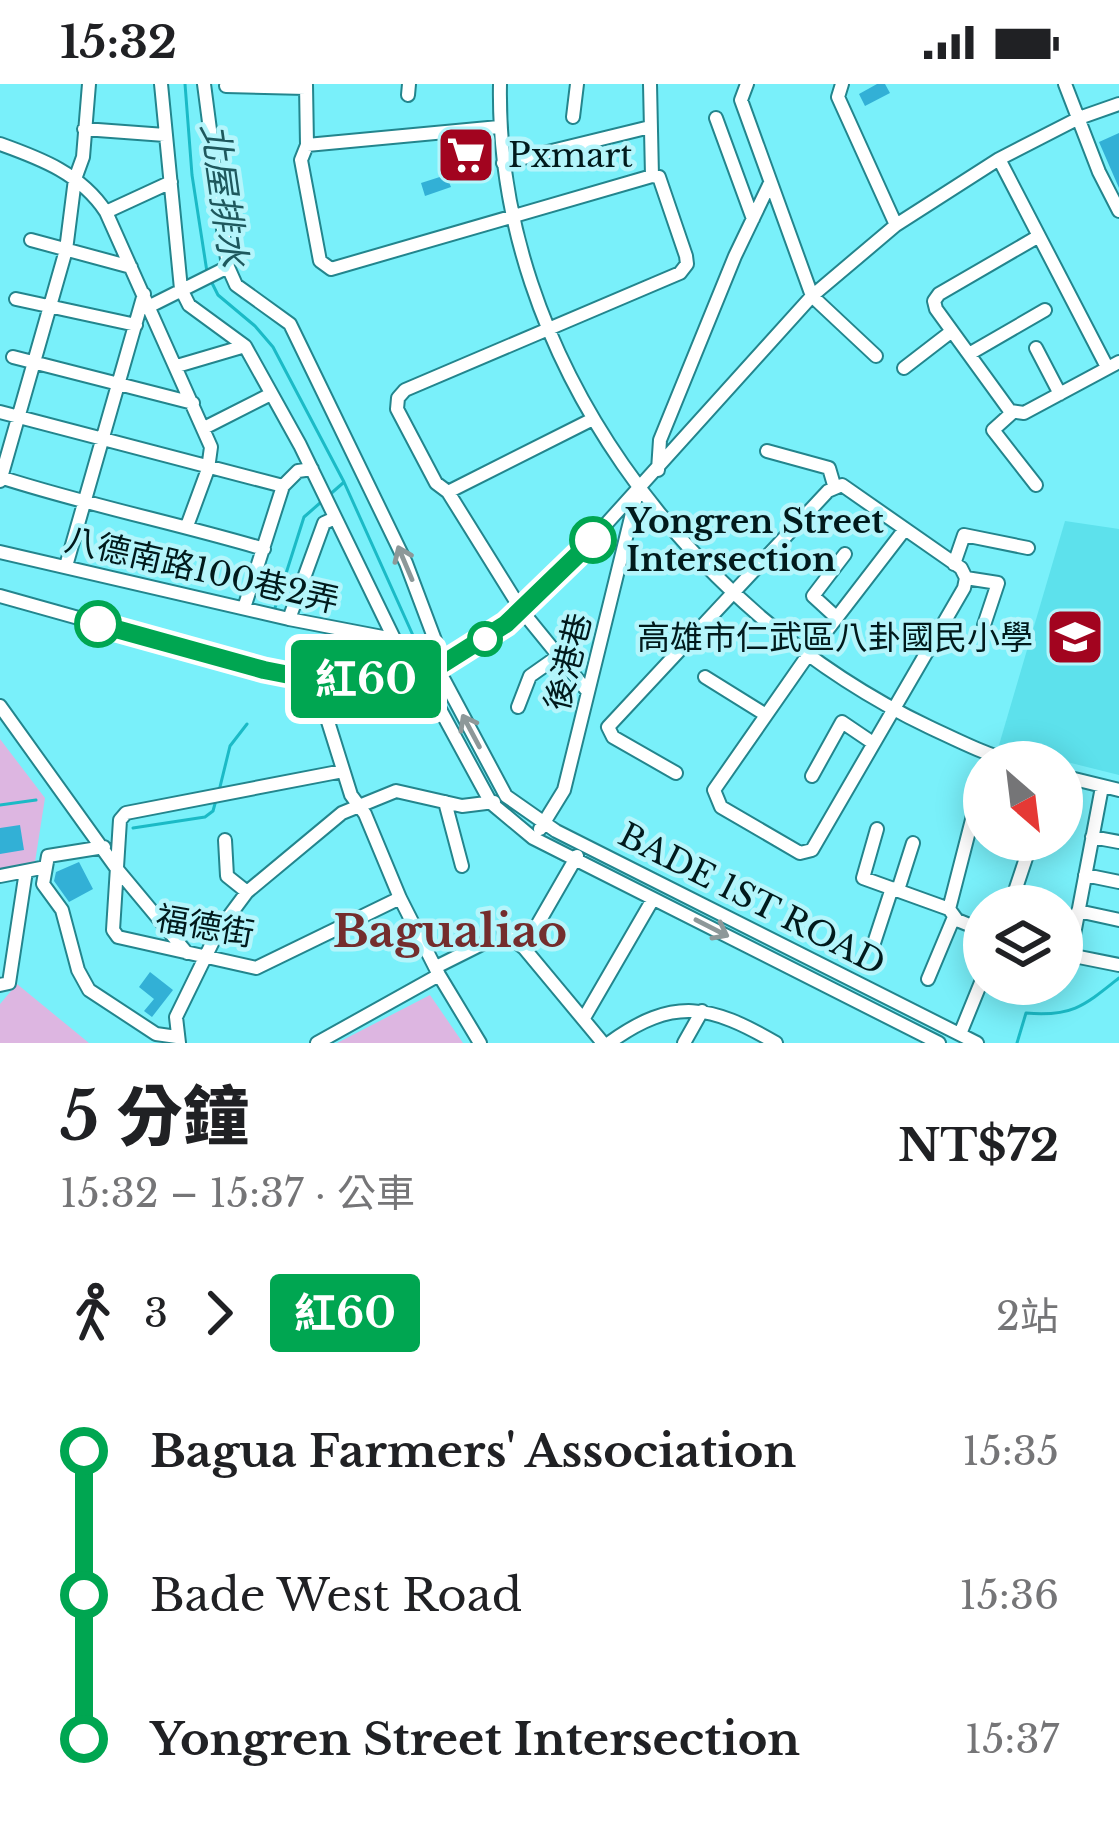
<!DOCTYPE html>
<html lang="zh-TW">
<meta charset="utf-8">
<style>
:root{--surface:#fff;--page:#f2f2f2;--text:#202124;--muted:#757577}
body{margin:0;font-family:"Libre Baskerville","Noto Sans TC",serif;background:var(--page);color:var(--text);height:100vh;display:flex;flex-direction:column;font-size:45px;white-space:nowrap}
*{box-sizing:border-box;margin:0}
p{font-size:39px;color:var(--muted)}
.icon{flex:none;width:66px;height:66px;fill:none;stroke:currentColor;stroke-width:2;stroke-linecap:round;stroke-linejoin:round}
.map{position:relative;height:959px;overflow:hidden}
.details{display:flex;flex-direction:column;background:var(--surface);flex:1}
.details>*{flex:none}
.badge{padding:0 24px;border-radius:9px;font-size:42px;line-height:78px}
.needle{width:78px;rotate:152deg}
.fabs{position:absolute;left:963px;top:657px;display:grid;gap:24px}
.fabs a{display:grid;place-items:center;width:120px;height:120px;border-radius:50%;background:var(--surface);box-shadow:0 6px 30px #0003;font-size:60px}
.map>.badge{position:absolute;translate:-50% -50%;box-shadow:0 0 0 6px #fff}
.legs{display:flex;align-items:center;gap:18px;height:132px;padding:0 60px;font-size:39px}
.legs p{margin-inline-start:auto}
.overview{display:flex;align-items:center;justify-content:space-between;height:204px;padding:0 60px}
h1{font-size:66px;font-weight:800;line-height:90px}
ul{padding:0 60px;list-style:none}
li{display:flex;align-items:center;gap:42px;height:144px;font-size:45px}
li i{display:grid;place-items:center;width:18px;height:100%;margin:0 15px;background:currentColor}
li i::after{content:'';width:30px;height:30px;margin:-15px;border:9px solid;border-radius:50%;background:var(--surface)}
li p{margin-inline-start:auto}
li:first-child i{background:linear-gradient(#0000 50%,currentColor 0)}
li:last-child i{background:linear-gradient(currentColor 50%,#0000 0)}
.status{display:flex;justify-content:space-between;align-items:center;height:84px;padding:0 60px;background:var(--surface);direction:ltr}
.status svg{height:33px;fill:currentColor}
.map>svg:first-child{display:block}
.built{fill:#5de1ec}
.green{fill:#ddb6e1}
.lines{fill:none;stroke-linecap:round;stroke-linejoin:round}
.stream{stroke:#1bbac6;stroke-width:3}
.building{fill:#32b0d6}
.minor-casing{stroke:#23858d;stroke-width:16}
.minor{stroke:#fff;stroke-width:12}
.oneway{stroke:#8d9899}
.line-1-casing{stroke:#fff;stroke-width:27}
.line-1{stroke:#00a651;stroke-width:18}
.stop-1-dot{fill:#fff;stroke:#00a651;stroke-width:6}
.labels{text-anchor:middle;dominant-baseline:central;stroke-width:9;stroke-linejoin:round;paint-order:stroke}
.poi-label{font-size:33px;fill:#011a1c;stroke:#b4f5fb;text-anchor:start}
.stop-label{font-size:33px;font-weight:bold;fill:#011a1c;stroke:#b4f5fb;text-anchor:start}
.street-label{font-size:33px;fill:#011a1c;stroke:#b4f5fb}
.water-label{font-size:36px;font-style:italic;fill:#1e585d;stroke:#b4f5fb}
.district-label{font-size:45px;font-weight:bold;fill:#742d2d;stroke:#b4f5fb}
</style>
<div class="status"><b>15:32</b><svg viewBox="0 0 49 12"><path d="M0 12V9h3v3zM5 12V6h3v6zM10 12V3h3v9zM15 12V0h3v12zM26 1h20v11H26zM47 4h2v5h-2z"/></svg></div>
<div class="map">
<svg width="1119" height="959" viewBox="0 0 1119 959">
<rect width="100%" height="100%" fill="#79f0fa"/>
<path class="built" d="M1065,437L1119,445V691L999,661Z"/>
<path class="green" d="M0,655L45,714L35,778L0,785Z
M17,900L89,959H0V920Z
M430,911L463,959H337Z"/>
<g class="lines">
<path class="stream" d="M185,0L192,91L207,188
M211,197L218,211L255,242L273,263L344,398L420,567
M327,413L343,399
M275,524L304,433L320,419
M219,707L230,662L247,640
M0,721L36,716
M133,744L205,733L213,727L216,716
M1017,959L1026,929C1072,933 1084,922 1119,894"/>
</g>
<path class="building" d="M877,0H885L890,9L865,22L859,10Z
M1119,49V104L1099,58Z
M486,55L488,85L446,89L443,59Z
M446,91L451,103L425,112L421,99Z
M20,741L24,766L0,770V744Z
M79,778L93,805L69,818L54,797L56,788Z
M150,888L173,906L152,933L144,927L154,915L139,903Z"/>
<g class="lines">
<defs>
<path id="minor" d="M161,0L181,205L189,221L245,262L300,361L404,575L444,596L506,712L556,747L977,959
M204,0L228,183L236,201L290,240L406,479L438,564L430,588L429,605L491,719L533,754L939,959
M500,0C495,272 690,529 929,643C957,656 984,670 1014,678
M650,0L652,92
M747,0L741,16L812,212L876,272
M842,0L838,13L896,141
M1065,0L1099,88L1119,127
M306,1L307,61
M226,2L306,4
M408,11L409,0
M573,33L577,0
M716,34L753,135
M499,43L307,61L301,76L320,177L331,185L652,92L659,93L686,172L687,180L680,189L405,306L398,314L397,325L436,399L448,408L593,335
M84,45L165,51
M0,60C42,75 81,90 106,128L211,363L208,385L187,442
M999,75L1107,283
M503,79L650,43
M106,128L171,98
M1039,152L939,210L934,217L936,225L1010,327L1024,329L1119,278
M31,156L131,183
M16,215L136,241
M150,222L228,183
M1036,264L1060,310
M969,270L1045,226
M13,273L193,319
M177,282L245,262
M904,284L952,247
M0,328L283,402
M1013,328L993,346L1036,401
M204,344L271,310
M767,367L829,384L834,401
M658,386L660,356L735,172L770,99
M0,393C87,421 176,439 264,465
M0,397L66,166L75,95L83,73L89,0
M448,408L522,527L588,608
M0,468L289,535L393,555
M954,480L964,451L1028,464
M66,482L144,210
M966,494L998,499L984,541
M0,512L264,586L315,596H355L430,588L506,540L561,490L812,212L896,141L999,75L1079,34L1119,20
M244,524L283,402L298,387L312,385
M837,534L813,512L845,470
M289,535L324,439L335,434
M705,593L766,631
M315,596L351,711L365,730L400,814L439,891L480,959
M0,622L117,785L187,869
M518,623L530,592L557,573
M343,687L126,729L120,736L113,846L118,853L256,884L400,814
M676,689L613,653L608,643L828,407L842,401L961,484L966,494L964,504L812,766L800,769L721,723L714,706L808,571L905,445
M984,689L949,825L957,836L984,847
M812,692L842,638L873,659
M1062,692L1119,706
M445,718L462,782
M540,745L564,706L637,409
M877,745L863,794L949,825
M1092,753L1119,758
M225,756L227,792L247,808
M104,763L48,772L43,800L62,826L78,886L89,906L156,950L177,953
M1085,791L1119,798
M0,792L46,783
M898,806L913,759
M1010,822L1032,756
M1078,827L1119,836
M504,848L524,864L603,959
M874,859L892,804
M524,864L577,772
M1062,870L1072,861L1102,703
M1064,870L1119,881
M436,883L486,858
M928,895L954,833
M0,901L9,899L26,787
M584,934L653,815
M960,950L984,891
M179,959L176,933L218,847L247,808L342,729L396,707L462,722L494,718
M317,959L439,891
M609,959C674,912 711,921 776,959
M684,959L702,927"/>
</defs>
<use href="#minor" class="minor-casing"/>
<use href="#minor" class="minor"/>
</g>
<defs><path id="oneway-shaft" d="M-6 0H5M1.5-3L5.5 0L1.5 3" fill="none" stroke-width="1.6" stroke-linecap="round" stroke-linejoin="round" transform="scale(3)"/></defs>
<g class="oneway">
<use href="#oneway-shaft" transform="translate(405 479) rotate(-113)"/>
<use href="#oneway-shaft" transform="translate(471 647) rotate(-118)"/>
<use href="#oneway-shaft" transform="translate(712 844) rotate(27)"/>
</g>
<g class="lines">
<defs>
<path id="line-1" d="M98,540L264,586L315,596H355L430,588L506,540L593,456"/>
</defs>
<use href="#line-1" class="line-1-casing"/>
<use href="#line-1" class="line-1"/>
</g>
<defs>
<symbol id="supermarket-square" viewBox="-11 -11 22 22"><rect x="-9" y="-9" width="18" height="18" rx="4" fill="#a2041f" stroke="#b4f5fb"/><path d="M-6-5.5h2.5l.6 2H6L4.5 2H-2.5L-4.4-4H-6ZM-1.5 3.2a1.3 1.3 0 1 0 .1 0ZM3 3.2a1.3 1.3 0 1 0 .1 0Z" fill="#fff"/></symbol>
<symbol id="school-square" viewBox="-11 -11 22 22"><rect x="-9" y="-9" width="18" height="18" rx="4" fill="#a2041f" stroke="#b4f5fb"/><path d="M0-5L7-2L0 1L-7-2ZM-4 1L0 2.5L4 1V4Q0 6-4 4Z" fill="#fff"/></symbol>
</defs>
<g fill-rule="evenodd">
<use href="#supermarket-square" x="433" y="38" width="66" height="66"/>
<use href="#school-square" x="1042" y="520" width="66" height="66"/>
</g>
<g class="stop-1-dot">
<circle cx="593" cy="456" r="21"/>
<circle cx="98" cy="540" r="21"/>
<circle cx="485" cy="555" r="15"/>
</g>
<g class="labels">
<g class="poi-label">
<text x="508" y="71">Pxmart</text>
<text x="1033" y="553" text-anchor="end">高雄市仁武區八卦國民小學</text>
</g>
<g class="stop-label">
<text x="626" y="437">Yongren Street<tspan x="626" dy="38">Intersection</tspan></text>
</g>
<g class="street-label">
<text transform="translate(202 486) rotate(13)">八德南路100巷2弄</text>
<text transform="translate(568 578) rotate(-76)">後港巷</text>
<text transform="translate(752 815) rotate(27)">BADE 1ST ROAD</text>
<text transform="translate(205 842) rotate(10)">福德街</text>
</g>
<g class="water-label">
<text transform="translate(224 111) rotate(82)">北屋排水</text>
</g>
<g class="district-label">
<text x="450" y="847">Bagualiao</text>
</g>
</g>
</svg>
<div class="fabs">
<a><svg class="needle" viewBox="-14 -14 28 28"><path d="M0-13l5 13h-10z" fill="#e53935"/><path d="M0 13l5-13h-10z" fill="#757577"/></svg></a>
<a><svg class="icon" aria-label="layers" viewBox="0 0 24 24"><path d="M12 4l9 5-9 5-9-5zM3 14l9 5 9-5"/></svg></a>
</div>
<b class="badge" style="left:366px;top:595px;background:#00a651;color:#fff">紅60</b>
</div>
<section class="details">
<div class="overview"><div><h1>5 分鐘</h1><p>15:32 – 15:37 · 公車</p></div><b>NT$72</b></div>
<div class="legs"><svg class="icon" aria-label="walk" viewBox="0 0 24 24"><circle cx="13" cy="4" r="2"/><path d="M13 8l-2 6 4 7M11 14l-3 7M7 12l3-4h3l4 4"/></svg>3<svg class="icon" aria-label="forward" viewBox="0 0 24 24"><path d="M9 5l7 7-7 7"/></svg><b class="badge" style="background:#00a651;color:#fff">紅60</b><p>2站</p></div>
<ul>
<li><i style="color:#00a651"></i><b>Bagua Farmers' Association</b><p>15:35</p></li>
<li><i style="color:#00a651"></i><span>Bade West Road</span><p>15:36</p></li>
<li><i style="color:#00a651"></i><b>Yongren Street Intersection</b><p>15:37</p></li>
</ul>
</section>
